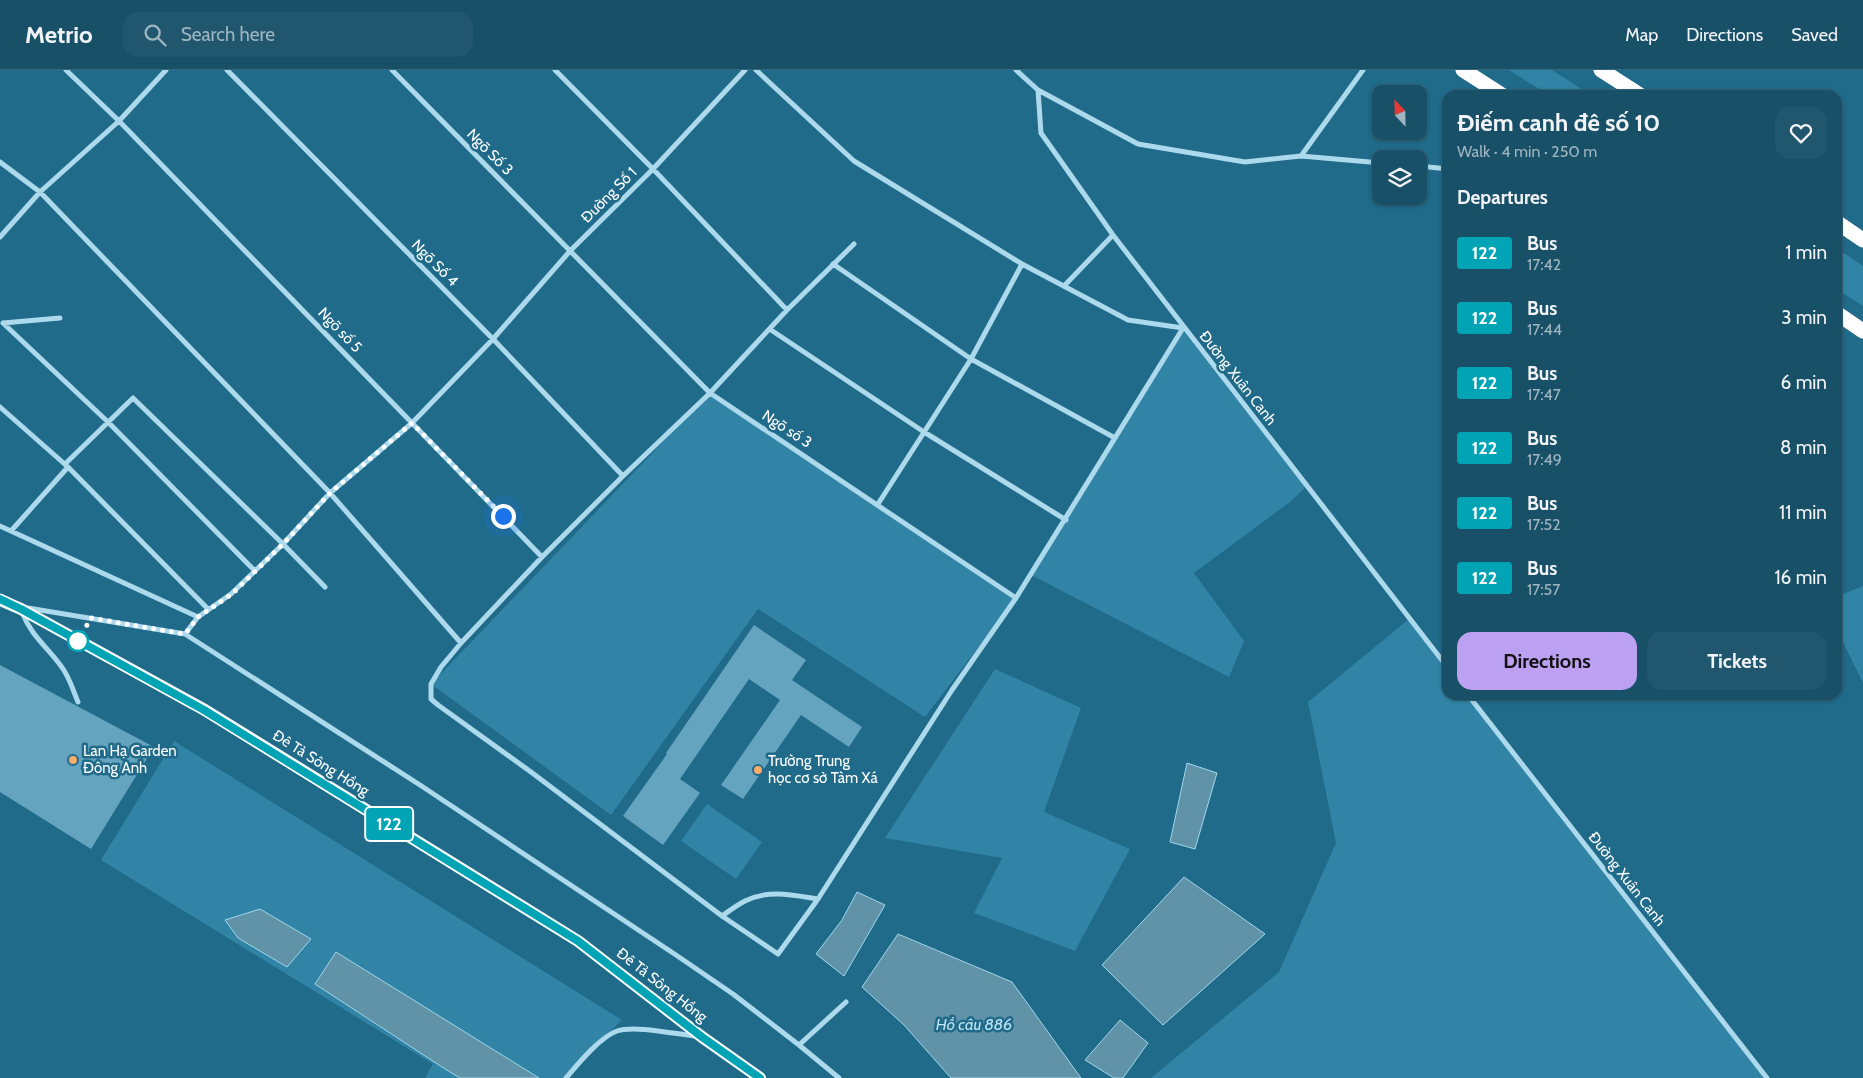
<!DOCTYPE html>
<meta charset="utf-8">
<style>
:root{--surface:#185068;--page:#21576e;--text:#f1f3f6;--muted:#9fb5c0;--line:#36677c;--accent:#bca0f2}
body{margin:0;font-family:Cabin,sans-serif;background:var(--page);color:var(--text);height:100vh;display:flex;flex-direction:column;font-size:19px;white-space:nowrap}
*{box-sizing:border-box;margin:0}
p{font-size:16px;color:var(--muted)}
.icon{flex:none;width:28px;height:28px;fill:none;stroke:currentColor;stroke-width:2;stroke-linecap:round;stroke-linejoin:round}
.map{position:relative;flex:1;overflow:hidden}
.sheet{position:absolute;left:1442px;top:20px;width:400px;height:610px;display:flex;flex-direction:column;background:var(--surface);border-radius:15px;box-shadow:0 1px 4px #0004,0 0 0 1px var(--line)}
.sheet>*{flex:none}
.badge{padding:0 10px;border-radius:4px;font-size:18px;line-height:32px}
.needle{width:32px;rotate:338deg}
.buttons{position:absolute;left:1372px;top:15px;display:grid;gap:10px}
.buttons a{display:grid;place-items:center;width:55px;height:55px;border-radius:10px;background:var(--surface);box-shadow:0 1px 4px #0004,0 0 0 1px var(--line);font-size:25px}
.you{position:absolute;width:25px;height:25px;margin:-12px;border:4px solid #fff;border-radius:50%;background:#1a73e8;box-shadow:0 0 0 8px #1a73e833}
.map>.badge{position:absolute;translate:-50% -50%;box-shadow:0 0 0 2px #fff}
h2{padding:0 15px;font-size:19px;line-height:45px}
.round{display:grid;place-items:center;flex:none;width:52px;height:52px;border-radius:15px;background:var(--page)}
.headline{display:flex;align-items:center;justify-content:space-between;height:85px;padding:0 15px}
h1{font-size:24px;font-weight:700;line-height:38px}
.cta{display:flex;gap:10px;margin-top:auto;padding:10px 15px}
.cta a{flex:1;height:58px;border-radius:15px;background:var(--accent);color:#111;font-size:20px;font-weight:700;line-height:58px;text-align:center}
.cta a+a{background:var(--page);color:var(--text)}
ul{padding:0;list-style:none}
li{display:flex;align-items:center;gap:15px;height:65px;padding:0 15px}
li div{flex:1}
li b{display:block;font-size:19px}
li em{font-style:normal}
li .badge{min-width:55px;font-weight:700;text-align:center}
header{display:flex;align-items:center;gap:30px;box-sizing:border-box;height:70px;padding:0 25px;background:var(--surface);border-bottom:1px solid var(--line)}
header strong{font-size:24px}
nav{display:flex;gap:28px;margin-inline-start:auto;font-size:18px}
.search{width:350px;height:45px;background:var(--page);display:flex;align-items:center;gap:12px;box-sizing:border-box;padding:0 18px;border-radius:15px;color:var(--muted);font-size:19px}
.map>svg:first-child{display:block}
.green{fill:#3184a5}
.water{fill:#6193a8;stroke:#9fd7ec}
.building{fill:#65a4be}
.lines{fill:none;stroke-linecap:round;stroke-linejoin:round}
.street{stroke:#acd9eb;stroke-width:5}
.primary{stroke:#f0f9fe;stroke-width:12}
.highway{stroke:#fff;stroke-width:15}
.line-casing{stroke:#fff;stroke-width:11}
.line{stroke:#00a4b4;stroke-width:8}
.walk{stroke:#fff;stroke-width:5;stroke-dasharray:0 9}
.stop-dot{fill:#fff;stroke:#00a4b4;stroke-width:2.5}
.poi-dot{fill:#f9ab6c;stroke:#206a8a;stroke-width:2}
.labels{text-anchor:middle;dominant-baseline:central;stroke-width:5;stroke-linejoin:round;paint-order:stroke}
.street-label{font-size:15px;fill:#fff;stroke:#206a8a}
.poi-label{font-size:15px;fill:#fff;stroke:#206a8a;text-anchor:start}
.water-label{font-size:16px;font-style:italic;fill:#bfe5f3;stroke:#206a8a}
</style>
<header>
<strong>Metrio</strong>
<div class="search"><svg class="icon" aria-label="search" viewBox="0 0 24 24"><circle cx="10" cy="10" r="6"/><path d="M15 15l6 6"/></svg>Search here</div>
<nav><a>Map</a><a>Directions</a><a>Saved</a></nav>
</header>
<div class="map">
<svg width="1863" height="1008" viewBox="0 0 1863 1008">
<rect width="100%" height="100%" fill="#206a8a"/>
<path class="green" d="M1509,0H1552L1591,25H1549Z
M1838,179L1863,196V236L1838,220Z
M1183,258L1306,417L1290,432L1194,503L1244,571L1229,607L1031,505Z
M710,323L1016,528L925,647L758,539L611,745L431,614Z
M1863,516V613L1838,562V526Z
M1409,549L1447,598L1448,625H1469L1767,1008H1151L1279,902L1336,773L1308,632Z
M995,599L1081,638L1044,742L1130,779L1075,881L974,843L1002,788L885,768Z
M174,671L622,950L563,1008H425L433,994L101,790Z
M707,734L762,772L736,809L681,771Z"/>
<path class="water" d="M1187,693L1217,703L1195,779L1170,772Z
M1184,807L1265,864L1163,955L1102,895Z
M857,822L885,835L844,906L816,884L842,850Z
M260,839L311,869L287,897L238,868L225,850Z
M898,864L1012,912L1081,1008H951L904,955L862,917Z
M336,882L539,1008H460L445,999L315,914Z
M1120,950L1148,973L1123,1008H1114L1085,990Z"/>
<path class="building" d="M754,555L806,590L792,610L862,657L849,677L801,645L743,729L721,715L780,630L749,609L680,709L700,723L663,775L623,746L667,684L666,683Z
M0,595L154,677L91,779L0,722Z"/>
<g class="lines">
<path class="street" d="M66,0L119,51L542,487
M227,0L493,269L623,406
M392,0L710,323L1016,528
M555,0L653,99L787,240
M756,0L854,91L1022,194L1128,250L1183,258L1016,528L952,620L818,829L778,884L722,846L531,702L438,635L431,629V614L441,597L461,573L542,487L623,406L710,323L787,240L854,174
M1016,0L1038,20L1138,74L1245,92L1301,86L1363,0
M1038,20L1041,63L1113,165L1448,598
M1301,86L1381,93
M0,92L40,122L330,423L461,573
M1419,96L1448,99
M0,167L40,122L119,51L166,0
M833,194L971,289L1115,368
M1064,216L1113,165
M3,253L108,352L255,501
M3,253L60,248
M771,260L924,362L1066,450
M0,337L68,397L208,539
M65,394L133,328L283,474L325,517
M878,434L971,289L1022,194
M0,456L198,547
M11,461L68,397
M28,538L185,564L198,547L231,524L283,474L330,423L412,353L493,269L570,181L653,99L745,0
M22,542C30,564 47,577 61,596C69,606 73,620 78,632
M185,564L420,715L676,885L733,924L799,975L839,1008
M1468,625L1767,1008
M722,846C729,841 737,835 745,831C769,819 793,825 818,829
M799,975L846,932
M566,1008C578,994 600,967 617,961C635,955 675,964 694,966"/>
<path class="primary" d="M0,530L21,539L205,640L578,871L702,967L760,1008"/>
<path class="highway" d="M1463,0L1502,25
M1601,0L1640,25
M1838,153L1863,170
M1838,244L1863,261"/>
</g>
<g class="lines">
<defs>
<path id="line" d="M0,529L21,539L204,640L578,871L702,967L760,1008"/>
</defs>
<use href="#line" class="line-casing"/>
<use href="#line" class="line"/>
<path class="walk" d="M78,571L91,548L185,564L198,547L232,524L283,474L330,423L412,353L503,446"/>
</g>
<circle class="stop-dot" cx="78" cy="571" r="10"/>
<g class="poi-dot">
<circle cx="73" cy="690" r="5"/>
<circle cx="758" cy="700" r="5"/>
</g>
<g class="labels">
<g class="street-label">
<text transform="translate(490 82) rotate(45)">Ngõ Số 3</text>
<text transform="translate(609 125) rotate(-45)">Đường Số 1</text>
<text transform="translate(435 193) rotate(45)">Ngõ Số 4</text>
<text transform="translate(340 260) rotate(46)">Ngõ số 5</text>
<text transform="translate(1238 308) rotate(52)">Đường Xuân Canh</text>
<text transform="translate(787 359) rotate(33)">Ngõ số 3</text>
<text transform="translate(321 693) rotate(32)">Đê Tả Sông Hồng</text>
<text transform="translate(1627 809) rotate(52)">Đường Xuân Canh</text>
<text transform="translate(662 915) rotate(38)">Đê Tả Sông Hồng</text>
</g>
<g class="poi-label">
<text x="83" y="681">Lan Hạ Garden<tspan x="83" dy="17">Đông Anh</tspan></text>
<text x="768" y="691">Trường Trung<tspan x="768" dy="17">học cơ sở Tàm Xá</tspan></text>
</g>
<g class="water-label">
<text x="974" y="954">Hồ câu 886</text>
</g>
</g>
</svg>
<div class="buttons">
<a><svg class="needle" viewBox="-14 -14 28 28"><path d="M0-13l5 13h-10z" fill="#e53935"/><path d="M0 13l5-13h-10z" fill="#9fb5c0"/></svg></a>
<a><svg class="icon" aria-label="layers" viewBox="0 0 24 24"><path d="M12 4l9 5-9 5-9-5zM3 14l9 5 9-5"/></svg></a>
</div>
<div class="you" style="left:503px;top:446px"></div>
<b class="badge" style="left:389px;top:754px;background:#00a4b4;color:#fff">122</b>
<section class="sheet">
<div class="headline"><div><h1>Điếm canh đê số 10</h1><p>Walk · 4 min · 250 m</p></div><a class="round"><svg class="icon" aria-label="heart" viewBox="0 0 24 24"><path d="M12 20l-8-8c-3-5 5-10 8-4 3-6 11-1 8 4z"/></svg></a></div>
<h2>Departures</h2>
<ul>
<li><span class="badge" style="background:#00a4b4;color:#fff">122</span><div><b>Bus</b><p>17:42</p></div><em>1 min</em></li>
<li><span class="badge" style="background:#00a4b4;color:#fff">122</span><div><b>Bus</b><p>17:44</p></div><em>3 min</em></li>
<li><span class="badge" style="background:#00a4b4;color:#fff">122</span><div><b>Bus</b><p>17:47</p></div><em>6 min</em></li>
<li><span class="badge" style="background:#00a4b4;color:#fff">122</span><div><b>Bus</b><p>17:49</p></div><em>8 min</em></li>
<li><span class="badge" style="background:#00a4b4;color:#fff">122</span><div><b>Bus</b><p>17:52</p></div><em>11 min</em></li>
<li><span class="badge" style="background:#00a4b4;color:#fff">122</span><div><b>Bus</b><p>17:57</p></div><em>16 min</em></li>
</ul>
<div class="cta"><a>Directions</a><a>Tickets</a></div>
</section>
</div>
